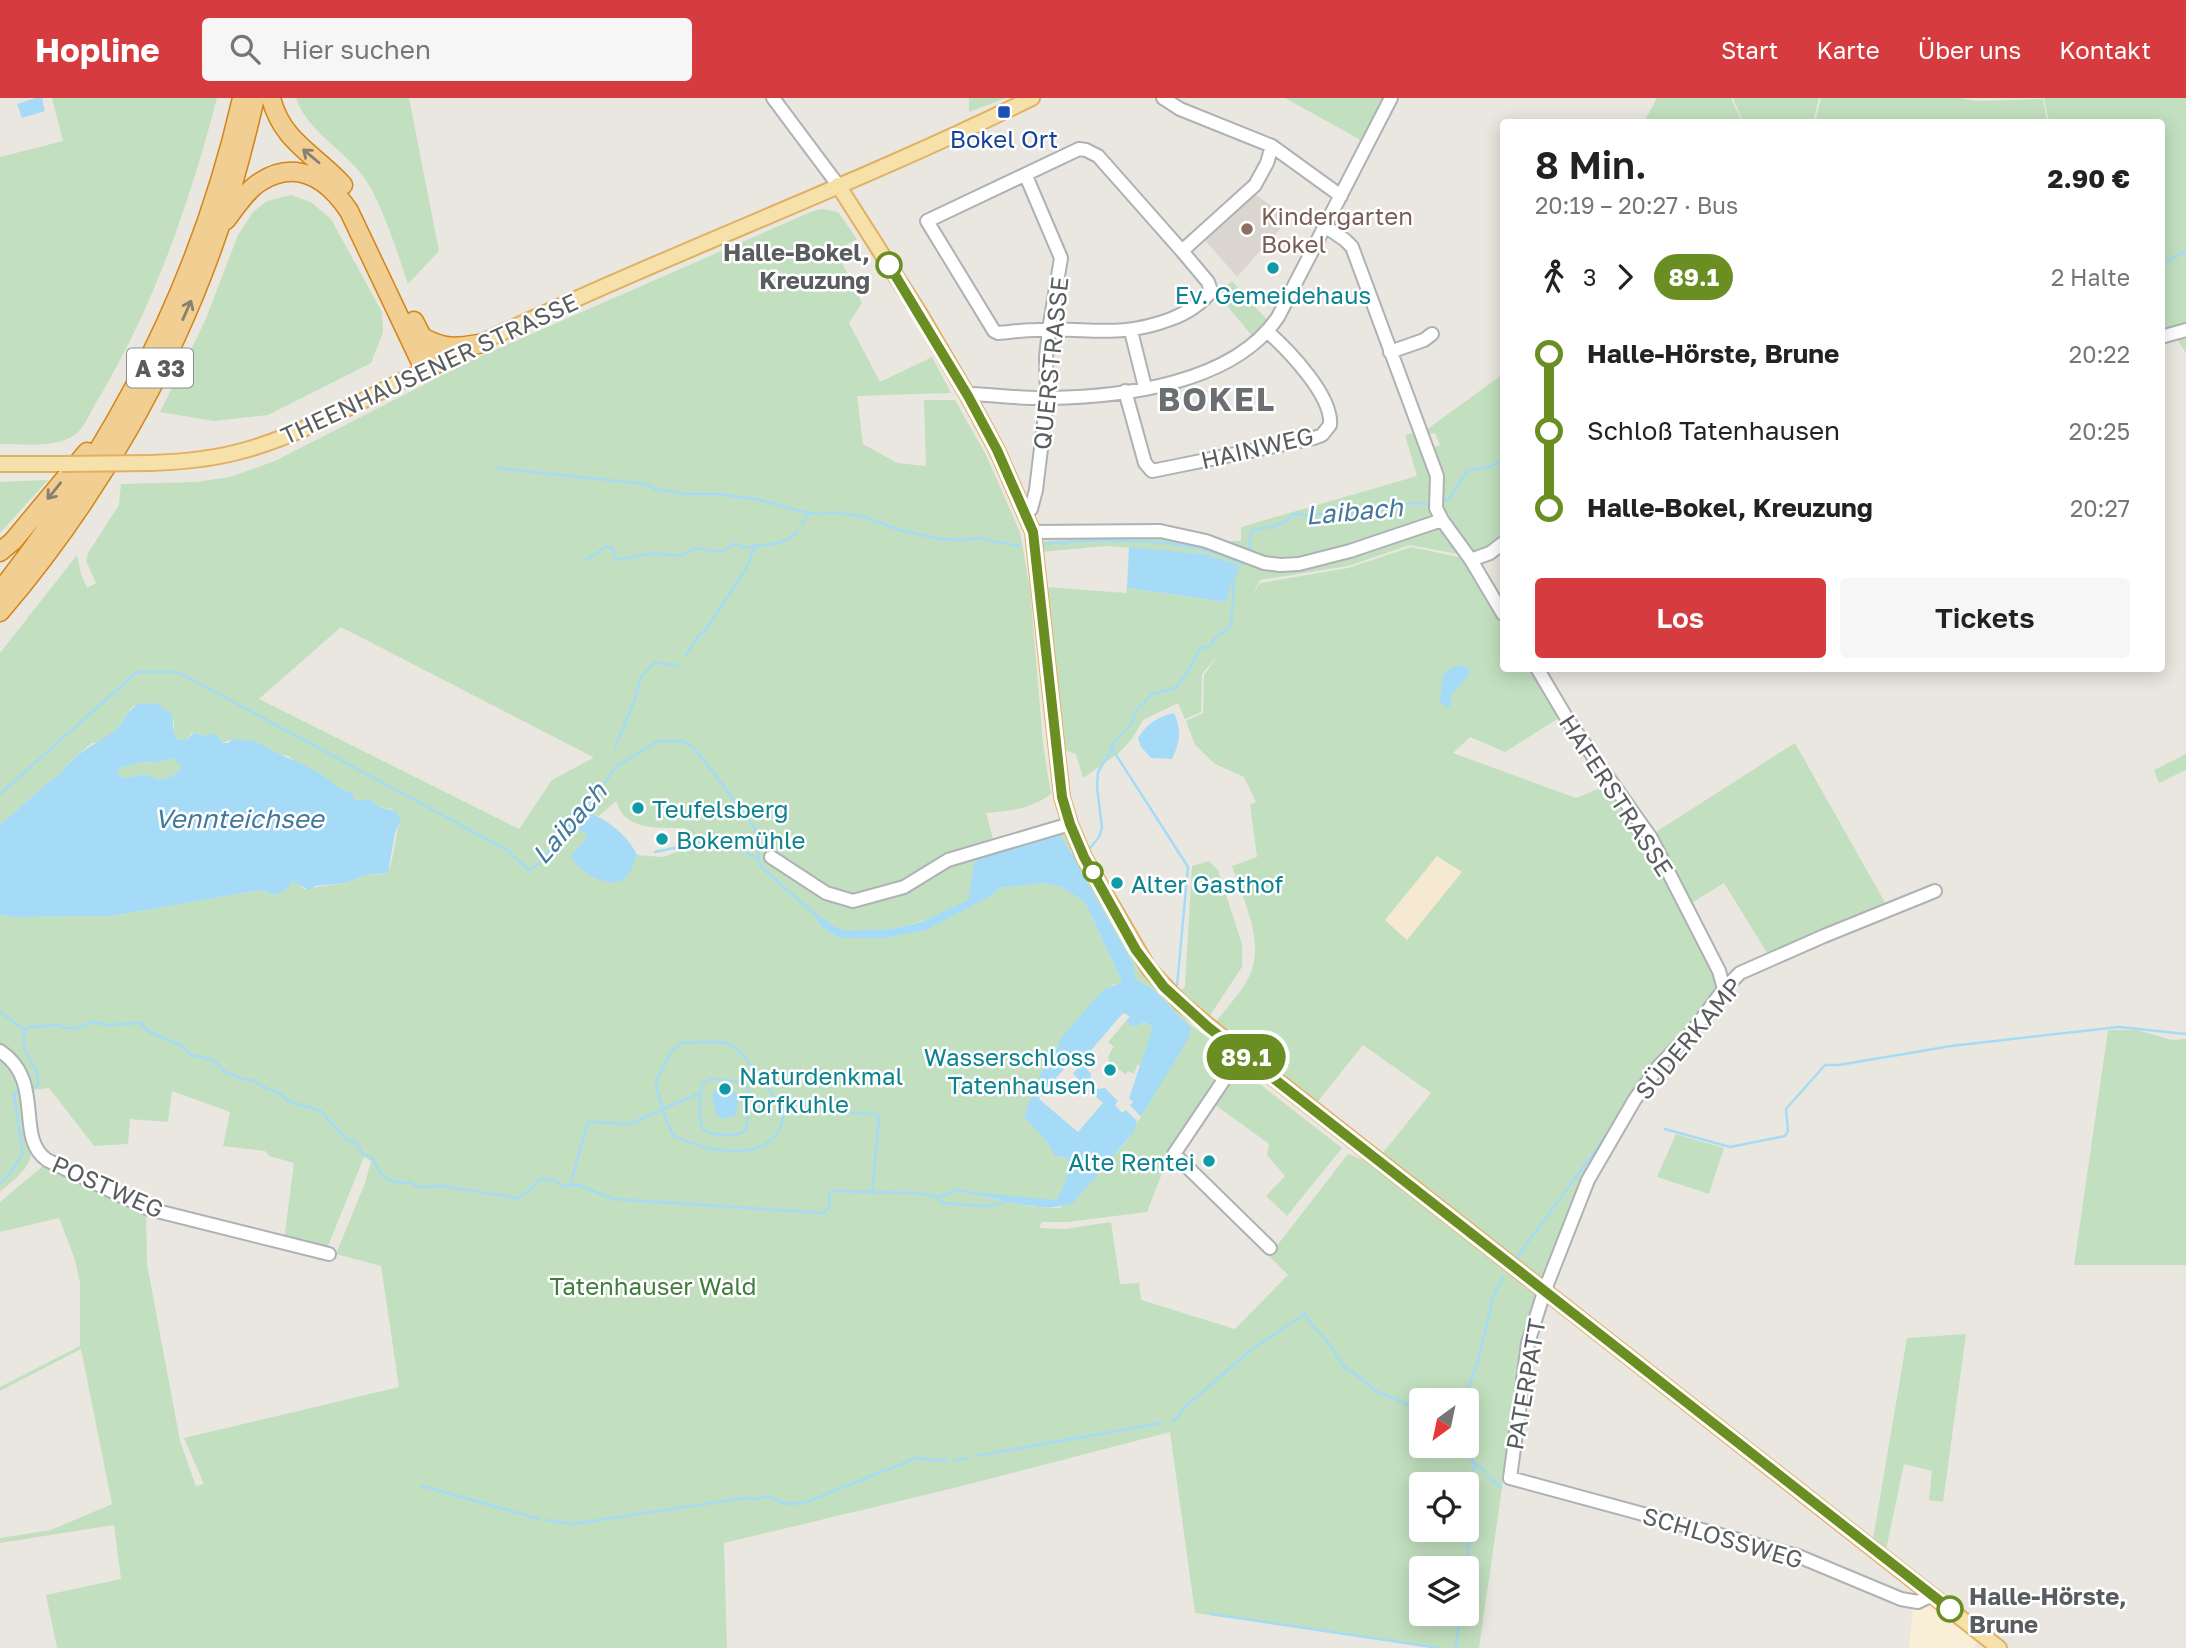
<!DOCTYPE html>
<html lang="de">
<meta charset="utf-8">
<style>
:root{--surface:#fff;--page:#f6f6f6;--text:#222;--muted:#767676;--accent:#d63b3f}
body{margin:0;font-family:"Golos Text",sans-serif;background:var(--page);color:var(--text);height:100vh;display:flex;flex-direction:column;font-size:26px;white-space:nowrap}
*{box-sizing:border-box;margin:0}
p{font-size:23px;color:var(--muted)}
.icon{flex:none;width:38px;height:38px;fill:none;stroke:currentColor;stroke-width:2;stroke-linecap:round;stroke-linejoin:round}
.map{position:relative;flex:1;overflow:hidden}
.sheet{position:absolute;left:1500px;top:21px;width:665px;height:553px;display:flex;flex-direction:column;background:var(--surface);border-radius:7px;box-shadow:0 4px 18px #0003}
.sheet>*{flex:none}
.badge{padding:0 14px;border-radius:23px;font-size:24px;line-height:46px}
.needle{width:46px;rotate:213deg}
.buttons{position:absolute;left:1409px;top:1290px;display:grid;gap:14px}
.buttons a{display:grid;place-items:center;width:70px;height:70px;border-radius:7px;background:var(--surface);box-shadow:0 4px 18px #0003;font-size:35px}
.map>.badge{position:absolute;translate:-50% -50%;box-shadow:0 0 0 4px #fff}
.legs{display:flex;align-items:center;gap:10px;height:77px;padding:0 35px;font-size:23px}
.legs p{margin-inline-start:auto}
.headline{display:flex;align-items:center;justify-content:space-between;height:119px;padding:0 35px}
h1{font-size:38px;font-weight:600;line-height:52px}
.primary-button{display:flex;gap:14px;margin-top:auto;padding:14px 35px}
.primary-button a{flex:1;height:80px;border-radius:7px;background:var(--accent);color:#fff;font-size:28px;font-weight:600;line-height:80px;text-align:center}
.primary-button a+a{background:var(--page);color:var(--text)}
ul{padding:0 35px;list-style:none}
li{display:flex;align-items:center;gap:24px;height:77px;font-size:26px}
li i{display:grid;place-items:center;width:10px;height:100%;margin:0 9px;background:currentColor}
li i::after{content:'';width:18px;height:18px;margin:-9px;border:5px solid;border-radius:50%;background:var(--surface)}
li p{margin-inline-start:auto}
li:first-child i{background:linear-gradient(#0000 50%,currentColor 0)}
li:last-child i{background:linear-gradient(currentColor 50%,#0000 0)}
header{display:flex;align-items:center;gap:42px;box-sizing:border-box;height:98px;padding:0 35px;background:var(--accent);color:#fff}
header strong{font-size:33px}
nav{display:flex;gap:38px;margin-inline-start:auto;font-size:24px}
.search{width:490px;height:63px;background:var(--page);display:flex;align-items:center;gap:18px;box-sizing:border-box;padding:0 24px;border-radius:7px;color:var(--muted);font-size:26px}
.map>svg:first-child{display:block}
.commercial{fill:#f9eed6}
.education{fill:#dad6cf}
.green{fill:#c2e0bf;fill-rule:evenodd}
.sand{fill:#f5e9d1}
.water{fill:#a5dbf6;fill-rule:evenodd}
.lines{fill:none;stroke-linecap:round;stroke-linejoin:round}
.stream{stroke:#a5dbf6;stroke-width:2.5}
.minor-casing{stroke:#aeb2b5;stroke-width:16}
.major-casing{stroke:#e2b062;stroke-width:18}
.highway-casing{stroke:#d58416;stroke-width:21}
.minor{stroke:#fff;stroke-width:12}
.major{stroke:#f6e1aa;stroke-width:14}
.highway{stroke:#f1ce91;stroke-width:18}
.major-bridge-casing{stroke:#e2b062;stroke-width:18;stroke-linecap:butt}
.major-bridge{stroke:#f6e1aa;stroke-width:14}
.oneway{stroke:#877f6f}
.line-1-casing{stroke:#fff;stroke-width:16}
.line-1{stroke:#6b8e23;stroke-width:10}
.transit-dot{fill:#1a4fb4;stroke:#fff;stroke-width:2.5}
.education-dot{fill:#8d6e63;stroke:#fff;stroke-width:2.5}
.stop-1-dot{fill:#fff;stroke:#6b8e23;stroke-width:3.5}
.culture-dot{fill:#0f9aa8;stroke:#fff;stroke-width:2.5}
.labels{text-anchor:middle;dominant-baseline:central;stroke-width:5;stroke-linejoin:round;paint-order:stroke}
.shield{fill:#fff;stroke:#8b8e90;stroke-width:2}
.shield-label{font-size:23px;font-weight:bold;fill:#595d60}
.transit-label{font-size:24px;fill:#164399;stroke:#fff}
.education-label{font-size:24px;fill:#785e54;stroke:#fff;text-anchor:start}
.stop-label{font-size:24px;font-weight:bold;fill:#595d60;stroke:#fff;text-anchor:end}
.culture-label{font-size:24px;fill:#0d838f;stroke:#fff;text-anchor:start}
.street-label{font-size:24px;fill:#595d60;stroke:#fff}
.park-label{font-size:24px;fill:#407c3c;stroke:#fff}
.water-label{font-size:26px;font-style:italic;fill:#43799c;stroke:#fff}
.district-label{font-size:32px;font-weight:bold;letter-spacing:2px;fill:#6a6f72;stroke:#fff}
</style>
<header>
<strong>Hopline</strong>
<div class="search"><svg class="icon" aria-label="search" viewBox="0 0 24 24"><circle cx="10" cy="10" r="6"/><path d="M15 15l6 6"/></svg>Hier suchen</div>
<nav><a>Start</a><a>Karte</a><a>Über uns</a><a>Kontakt</a></nav>
</header>
<div class="map">
<svg width="2186" height="1550" viewBox="0 0 2186 1550">
<rect width="100%" height="100%" fill="#eae7e0"/>
<path class="commercial" d="M1926,1505L1977,1543L1974,1550H1909L1913,1507Z"/>
<path class="education" d="M1252,94L1289,121L1237,179L1204,141Z"/>
<path class="green" d="M52,0H217C190,104 153,211 97,303C91,313 84,332 73,338C53,350 23,346 0,346V59L63,43Z
M296,0H409L439,153L408,186C397,154 382,103 362,77C342,50 307,33 296,0Z
M969,0H1006L969,14Z
M1285,0H1386L1364,44Z
M1657,0H1731L1742,24H1644Z
M1733,0H1819L1814,20L1818,24H1743Z
M1821,0H1959L1976,3L2043,1L2047,24H1820L1816,20Z
M2044,0H2186V255L2169,229L2161,231V24H2049Z
M291,97L311,104L331,121L382,214L383,234L371,265L268,317L214,323L160,314L205,223L238,137L253,114L267,103Z
M822,111L838,114L857,141L836,153L862,205L849,225L880,284L932,259L951,295L857,298L863,346L897,365L926,368L924,302H955L986,357L1020,434L1030,491L1043,646L1051,696C1031,711 1010,713 986,715L996,751L1063,734L1073,754L1070,752L974,765L968,802C930,822 890,838 846,833C834,831 827,822 816,819L819,826L826,832L840,840H886L926,831L991,798L1000,790L1044,785L1061,789L1085,804L1122,884L1112,887L1061,940L1055,954L1041,974L1038,989L1029,1004L1024,1019L1048,1045L1057,1060L1063,1058L1069,1063L1064,1088L1056,1102L982,1098L1033,1109L1060,1110C1083,1088 1107,1066 1128,1042C1134,1034 1135,1025 1142,1018L1191,931L1153,891L1135,881L1075,762V759L1144,879L1192,928L1224,951L1233,960L1168,1060L1147,1114L1067,1124H1042L1039,1130L1065,1131L1111,1124L1120,1186L1139,1185L1141,1202L1235,1231L1288,1177L1269,1158L1348,1056L1374,1066L1431,995L1363,947L1315,1007L1220,930L1216,924C1226,910 1241,895 1249,879C1266,844 1243,802 1232,768L1257,759L1250,707L1256,704L1244,679L1215,666L1195,647L1186,623L1203,615L1204,577L1218,557L1202,576L1201,614L1185,621L1178,605L1143,622L1132,641L1119,655L1083,680L1076,656L1060,651L1046,489L1126,495L1127,490L1225,504L1202,456L1106,448L1042,454L1040,443L1160,437L1217,443H1241V429L1417,378L1405,337L1418,334L1433,378L1432,412L1463,457L1410,447L1348,468L1260,482L1253,496L1260,485L1348,470L1411,449L1463,460L1503,525V570L1532,571L1562,618L1505,654L1470,639L1453,655L1576,700L1612,685L1650,750L1713,867L1718,892L1628,1008L1538,1199L1523,1245L1479,1550H1433L1195,1515L1170,1334L954,1390L724,1445L727,1550H57L46,1497L121,1481L114,1427L0,1445V1440L51,1432L112,1406L81,1251L0,1293V1289L80,1248V1185L75,1162L59,1120L0,1134V1104L44,1067L146,1113L147,1166L180,1343L196,1388L204,1386L184,1340L399,1289L381,1168L336,1156L365,1085L371,1063L364,1059L326,1153L284,1142L294,1065L269,1058L265,1053L223,1048L230,1014L172,993L168,1024L130,1021L128,1046L94,1048L49,990L33,992L23,973L0,950V817L13,819L112,818L261,792L274,797L285,793L293,783L297,784L304,791L346,785L365,777L386,776C395,765 394,737 401,722L392,711L378,709L371,702H355L352,695L337,691L322,677L296,665L288,658L280,657L254,643L244,644L234,641L222,645L220,640L192,635L186,642L177,641L174,636V623L134,607L115,633L99,645H92L68,665L58,680L51,682L0,727V555L77,457L81,476L87,490L96,485L86,463L88,455L119,407L121,386L196,384L230,379L275,363L474,261L813,113ZM341,529L593,659V660L552,682L519,731L259,601ZM616,703C618,708 621,715 624,718C639,732 666,730 685,730L691,749L663,759L637,757L628,778L571,757L586,741V736L575,729L544,757L580,714L599,718ZM1421,1302H1466V1348H1421ZM1421,1386H1466V1432H1421ZM1421,1470H1466V1516H1421Z
M1232,183L1269,224L1253,239L1217,196Z
M1503,276V442L1477,457L1469,455L1440,409L1432,350L1440,347L1435,335L1428,337L1426,332Z
M48,382L0,435V384Z
M1795,645L1887,808L1769,858L1724,785L1690,806L1651,737Z
M2186,656V672L2159,685L2154,672Z
M173,660L176,661L181,668C179,678 168,680 160,682L144,676L125,680L117,676L120,670L146,663L155,665Z
M1209,763L1218,772L1242,846V869L1209,919L1179,895L1185,888L1192,768Z
M1126,923L1130,926L1140,927L1142,924L1153,929L1140,968L1137,967L1134,976L1128,973L1126,976C1113,968 1101,965 1114,949L1108,944Z
M2108,932H2137L2172,942L2186,941V1167H2074Z
M0,958C29,989 22,997 27,1036C29,1045 33,1054 29,1063C24,1075 10,1085 0,1094Z
M1238,969L1342,1050L1287,1118L1266,1098L1285,1078L1267,1057L1269,1046L1214,1006Z
M1676,1036L1724,1050L1709,1096L1657,1079Z
M1966,1236L1943,1404L1929,1402L1932,1373L1904,1366L1886,1452L1873,1441L1907,1240Z"/>
<path class="sand" d="M1437,758L1462,774L1407,842L1385,822Z"/>
<path class="water" d="M36,0H42L45,13L22,20L17,6Z
M1129,449L1202,456L1237,466L1226,504L1127,490Z
M1462,567L1470,571L1468,578L1451,597V606L1448,611L1440,604L1443,577L1452,569Z
M141,605L157,606L172,616L174,636L177,641L186,642L194,635L206,638L212,635L220,640L222,645H228L232,641C239,642 248,642 254,643C262,646 271,652 279,656C292,662 306,667 319,675C333,684 335,690 352,695L355,702H371L379,709L396,713L401,722L395,735L388,775L365,777L346,785L316,788L309,792L293,783L285,793L274,797L261,792L112,818L13,819L0,817V727L51,682C59,679 61,674 67,667C81,651 100,645 115,632C124,624 129,609 141,605ZM173,660L181,668L180,672L173,678L160,682L144,676L125,680L117,676L120,670L146,663L155,665Z
M1174,615C1182,633 1180,644 1172,661L1151,660L1141,649L1138,640C1148,625 1157,619 1174,615Z
M580,713C601,715 629,738 637,757C634,765 631,777 623,782C609,791 575,773 571,757L586,741V736L575,729L548,759L544,757Z
M1059,736L1071,754L1076,755L1075,762L1134,868L1135,881L1153,891L1191,930L1188,941L1141,1019L1130,1007L1133,1004L1129,1000L1153,929L1143,924L1138,928H1132L1126,923L1130,918L1123,915L1081,964L1091,976L1090,983L1086,988L1073,976L1077,970L1071,964L1045,991L1039,1001L1078,1034L1103,1005L1092,995L1096,991L1105,990L1118,1003L1115,1007L1122,1015L1126,1012L1137,1023L1134,1034L1074,1104C1044,1117 1013,1103 982,1098V1095L1056,1102L1064,1088L1069,1063L1063,1058L1056,1060L1048,1045L1024,1019L1029,1004L1037,989L1041,974L1055,954L1061,940L1103,892L1122,884L1085,804L1061,789L1044,785L1000,790L991,798L926,832L886,840H840L826,832L819,826L816,819L818,817L834,828L846,833L892,831L921,824L968,802L974,765L983,758Z
M715,992L737,995L739,1001L735,1018L722,1021L716,1015L712,998Z"/>
<g class="lines">
<path class="stream" d="M2161,167L2186,153
M497,370L644,386L655,391L685,396H717L755,401L808,415
M1440,405L1449,401L1468,372L1489,369L1502,362L1503,356
M802,426L808,415L820,416L832,414L865,419L899,432L940,441L967,442L978,440L1019,448
M1039,447L1056,444L1064,446L1071,443C1126,442 1189,440 1241,465
M1249,454L1250,438L1254,431L1272,429L1284,424L1293,417L1301,416L1309,419L1328,414L1337,416L1387,411L1411,405L1434,406
M586,462L607,448L613,451L614,457L618,462L654,455L681,458C705,442 702,457 721,453C726,452 731,447 736,445L744,450L755,448
M686,557L699,537L705,533L746,471L755,448C771,446 787,446 797,434
M615,650L635,601L640,580L655,564L678,568
M1113,652L1188,769L1177,888
M0,696L137,574H178L507,752L529,772L540,765L548,756
M584,714L616,669L658,643H683L694,650L713,674L756,732L759,765L762,770L817,818
M1090,750L1099,739L1102,730L1097,689L1098,674L1112,651V646L1133,624L1135,614L1152,596L1175,590L1187,575L1200,551L1210,548L1216,539L1231,529L1234,481L1236,473L1244,463
M655,754C699,745 717,737 758,761
M0,914L25,932
M710,981L743,984L749,993C748,1003 751,1023 745,1032C740,1040 709,1037 703,1031C697,1024 700,995 702,986Z
M32,990L38,987C39,961 18,960 25,932L30,929L57,927L65,930H76L92,924L107,927L140,925L149,934L181,947L191,957L214,962L224,973L240,980L253,982L262,988L281,996L288,1003L321,1013L347,1042L356,1044L362,1055L373,1061L381,1076L389,1082L403,1085L410,1084L417,1089L442,1088L518,1100L531,1091L539,1081L554,1082L563,1088L579,1087L613,1101L823,1115L830,1109L829,1097L832,1093L917,1095L938,1099L958,1092L983,1097
M20,991L14,996L22,1052
M784,1011C781,1069 710,1056 674,1038L668,1027L656,989L657,981L672,953L681,945L720,944L732,947L742,956L784,1011L876,1016L879,1019L872,1096
M1665,1031L1730,1049L1785,1038L1788,1033L1786,1011L1825,967H1839L1951,948L2119,929L2186,936
M0,1085L12,1073L23,1055
M570,1087L588,1024L629,1026L700,995
M938,1099L942,1105C962,1105 991,1113 1008,1102
M1515,1162L1609,1034
M1464,1302L1478,1263L1493,1199L1503,1179
M1172,1323L1175,1322L1185,1309L1252,1251L1305,1216C1311,1227 1318,1234 1327,1243C1336,1253 1339,1269 1353,1274L1376,1293L1421,1312
M1457,1348L1485,1374
M976,1358L1161,1325
M954,1363L966,1360
M1488,1378L1501,1389
M422,1388L540,1421
M546,1422L573,1426L744,1400L757,1401L767,1398C787,1406 784,1408 806,1404L916,1360L947,1363
M1466,1500L1471,1380L1475,1365
M1211,1516L1439,1550
M1456,1550L1460,1516"/>
<defs>
<path id="minor" d="M773,0L838,87
M1163,0L1180,11L1272,48L1341,98
M1079,51L1086,52L1098,58L1182,153L1208,184L1211,193C1201,206 1187,215 1171,221C1118,241 1089,229 1036,232C1023,232 1011,234 998,235L994,233L927,123Z
M1326,129L1345,142L1352,149L1437,378L1436,410L1442,422L1471,462L1503,516
M1182,153L1255,87L1267,65L1272,48
M1131,233L1145,289
M2161,239L2186,232
M1390,254L1424,242L1432,236
M1125,293L1145,365L1152,373L1314,340L1322,337L1330,327C1333,298 1288,252 1268,234
M968,298L972,296C997,297 1023,301 1048,300C1122,299 1233,286 1278,219L1391,0
M1025,414L1031,411L1036,392L1047,300L1046,259L1049,232L1061,160L1026,78
M1033,434L1160,433L1206,443L1264,465L1280,467L1299,466L1350,453L1442,422
M1471,462L1490,455L1503,445
M1537,570L1569,624L1651,740L1719,873L1724,891
M771,759L826,795L853,803L904,789L948,762L1070,726
M0,953C46,983 14,1039 47,1062L149,1111L329,1156
M1242,955L1174,1056L1270,1150
M1932,1497L1918,1504L1901,1501L1798,1458L1510,1380L1528,1245L1544,1194L1588,1082L1635,1001L1659,968L1692,934L1724,891L1740,875L1824,838L1935,793"/>
<path id="major" d="M838,87L920,216L968,298L997,352L1033,434L1062,699L1070,726L1084,759L1149,871L1181,905L1242,955L1999,1550
M150,365C184,364 216,361 249,351C310,333 366,300 423,272C473,247 525,224 576,201C728,133 884,73 1032,0
M0,366H62"/>
<path id="highway" d="M271,0C282,44 315,56 343,87
M226,122C236,109 246,93 260,84C297,60 328,82 349,113L424,271
M414,223L436,266
M422,239C445,251 454,250 479,246
M0,454L13,443L87,354
M0,493C115,348 201,182 242,0
M0,514C96,402 173,268 220,128C234,86 245,43 255,0"/>
</defs>
<use href="#minor" class="minor-casing"/>
<use href="#major" class="major-casing"/>
<use href="#highway" class="highway-casing"/>
<use href="#minor" class="minor"/>
<use href="#major" class="major"/>
<use href="#highway" class="highway"/>
<defs>
<path id="major-bridge" d="M62,366L150,365"/>
</defs>
<use href="#major-bridge" class="major-bridge-casing"/>
<use href="#major-bridge" class="major-bridge"/>
</g>
<defs><path id="oneway-shaft" d="M-6 0H5M1.5-3L5.5 0L1.5 3" fill="none" stroke-width="1.6" stroke-linecap="round" stroke-linejoin="round" transform="scale(1.75)"/></defs>
<g class="oneway">
<use href="#oneway-shaft" transform="translate(311 58) rotate(-140)"/>
<use href="#oneway-shaft" transform="translate(187 212) rotate(-66)"/>
<use href="#oneway-shaft" transform="translate(54 393) rotate(129)"/>
</g>
<g class="lines">
<defs>
<path id="line-1" d="M889,167L968,298L997,352L1033,434L1062,699L1070,726L1084,759L1136,852L1164,889L1208,929L1950,1511"/>
</defs>
<use href="#line-1" class="line-1-casing"/>
<use href="#line-1" class="line-1"/>
</g>
<rect class="transit-dot" x="997" y="7" width="14" height="14" rx="3.5"/>
<circle class="education-dot" cx="1247" cy="131" r="7"/>
<g class="stop-1-dot">
<circle cx="889" cy="167" r="12"/>
<circle cx="1093" cy="774" r="9"/>
<circle cx="1950" cy="1511" r="12"/>
</g>
<g class="culture-dot">
<circle cx="1273" cy="170" r="7"/>
<circle cx="638" cy="710" r="7"/>
<circle cx="662" cy="741" r="7"/>
<circle cx="1117" cy="785" r="7"/>
<circle cx="1110" cy="972" r="7"/>
<circle cx="725" cy="991" r="7"/>
<circle cx="1209" cy="1063" r="7"/>
</g>
<g class="labels">
<rect class="shield" x="127" y="250.5" width="66" height="39" rx="5"/>
<g class="shield-label">
<text x="160" y="270">A 33</text>
</g>
<g class="transit-label">
<text x="1004" y="40">Bokel Ort</text>
</g>
<g class="education-label">
<text x="1261" y="117">Kindergarten<tspan x="1261" dy="28">Bokel</tspan></text>
</g>
<g class="stop-label">
<text x="870" y="153">Halle-Bokel,<tspan x="870" dy="28">Kreuzung</tspan></text>
<text x="1969" y="1497" text-anchor="start">Halle-Hörste,<tspan x="1969" dy="28">Brune</tspan></text>
</g>
<g class="culture-label">
<text x="1273" y="196" text-anchor="middle">Ev. Gemeidehaus</text>
<text x="652" y="710">Teufelsberg</text>
<text x="676" y="741">Bokemühle</text>
<text x="1131" y="785">Alter Gasthof</text>
<text x="1096" y="958" text-anchor="end">Wasserschloss<tspan x="1096" dy="28">Tatenhausen</tspan></text>
<text x="739" y="977">Naturdenkmal<tspan x="739" dy="28">Torfkuhle</tspan></text>
<text x="1195" y="1063" text-anchor="end">Alte Rentei</text>
</g>
<g class="street-label">
<text transform="translate(1050 265) rotate(-84)">QUERSTRASSE</text>
<text transform="translate(429 270) rotate(-25)">THEENHAUSENER STRASSE</text>
<text transform="translate(1257 349) rotate(-13)">HAINWEG</text>
<text transform="translate(1617 697) rotate(57)">HAFERSTRASSE</text>
<text transform="translate(1688 940) rotate(-50)">SÜDERKAMP</text>
<text transform="translate(108 1088) rotate(24)">POSTWEG</text>
<text transform="translate(1525 1286) rotate(-80)">PATERPATT</text>
<text transform="translate(1723 1439) rotate(16)">SCHLOSSWEG</text>
</g>
<g class="park-label">
<text x="653" y="1187">Tatenhauser Wald</text>
</g>
<g class="water-label">
<text transform="translate(1354 413) rotate(-5)">Laibach</text>
<text x="239" y="720">Vennteichsee</text>
<text transform="translate(569 725) rotate(-49)">Laibach</text>
</g>
<g class="district-label">
<text x="1217" y="301">BOKEL</text>
</g>
</g>
</svg>
<div class="buttons">
<a><svg class="needle" viewBox="-14 -14 28 28"><path d="M0-13l5 13h-10z" fill="#e53935"/><path d="M0 13l5-13h-10z" fill="#767676"/></svg></a>
<a><svg class="icon" aria-label="locate" viewBox="0 0 24 24"><circle cx="12" cy="12" r="6"/><path d="M12 2v4M12 18v4M2 12h4M18 12h4"/></svg></a>
<a><svg class="icon" aria-label="layers" viewBox="0 0 24 24"><path d="M12 4l9 5-9 5-9-5zM3 14l9 5 9-5"/></svg></a>
</div>
<b class="badge" style="left:1246px;top:959px;background:#6b8e23;color:#fff">89.1</b>
<section class="sheet">
<div class="headline"><div><h1>8 Min.</h1><p>20:19 – 20:27 · Bus</p></div><b>2.90 €</b></div>
<div class="legs"><svg class="icon" aria-label="walk" viewBox="0 0 24 24"><circle cx="13" cy="4" r="2"/><path d="M13 8l-2 6 4 7M11 14l-3 7M7 12l3-4h3l4 4"/></svg>3<svg class="icon" aria-label="forward" viewBox="0 0 24 24"><path d="M9 5l7 7-7 7"/></svg><b class="badge" style="background:#6b8e23;color:#fff">89.1</b><p>2 Halte</p></div>
<ul>
<li><i style="color:#6b8e23"></i><b>Halle-Hörste, Brune</b><p>20:22</p></li>
<li><i style="color:#6b8e23"></i><span>Schloß Tatenhausen</span><p>20:25</p></li>
<li><i style="color:#6b8e23"></i><b>Halle-Bokel, Kreuzung</b><p>20:27</p></li>
</ul>
<div class="primary-button"><a>Los</a><a>Tickets</a></div>
</section>
</div>
